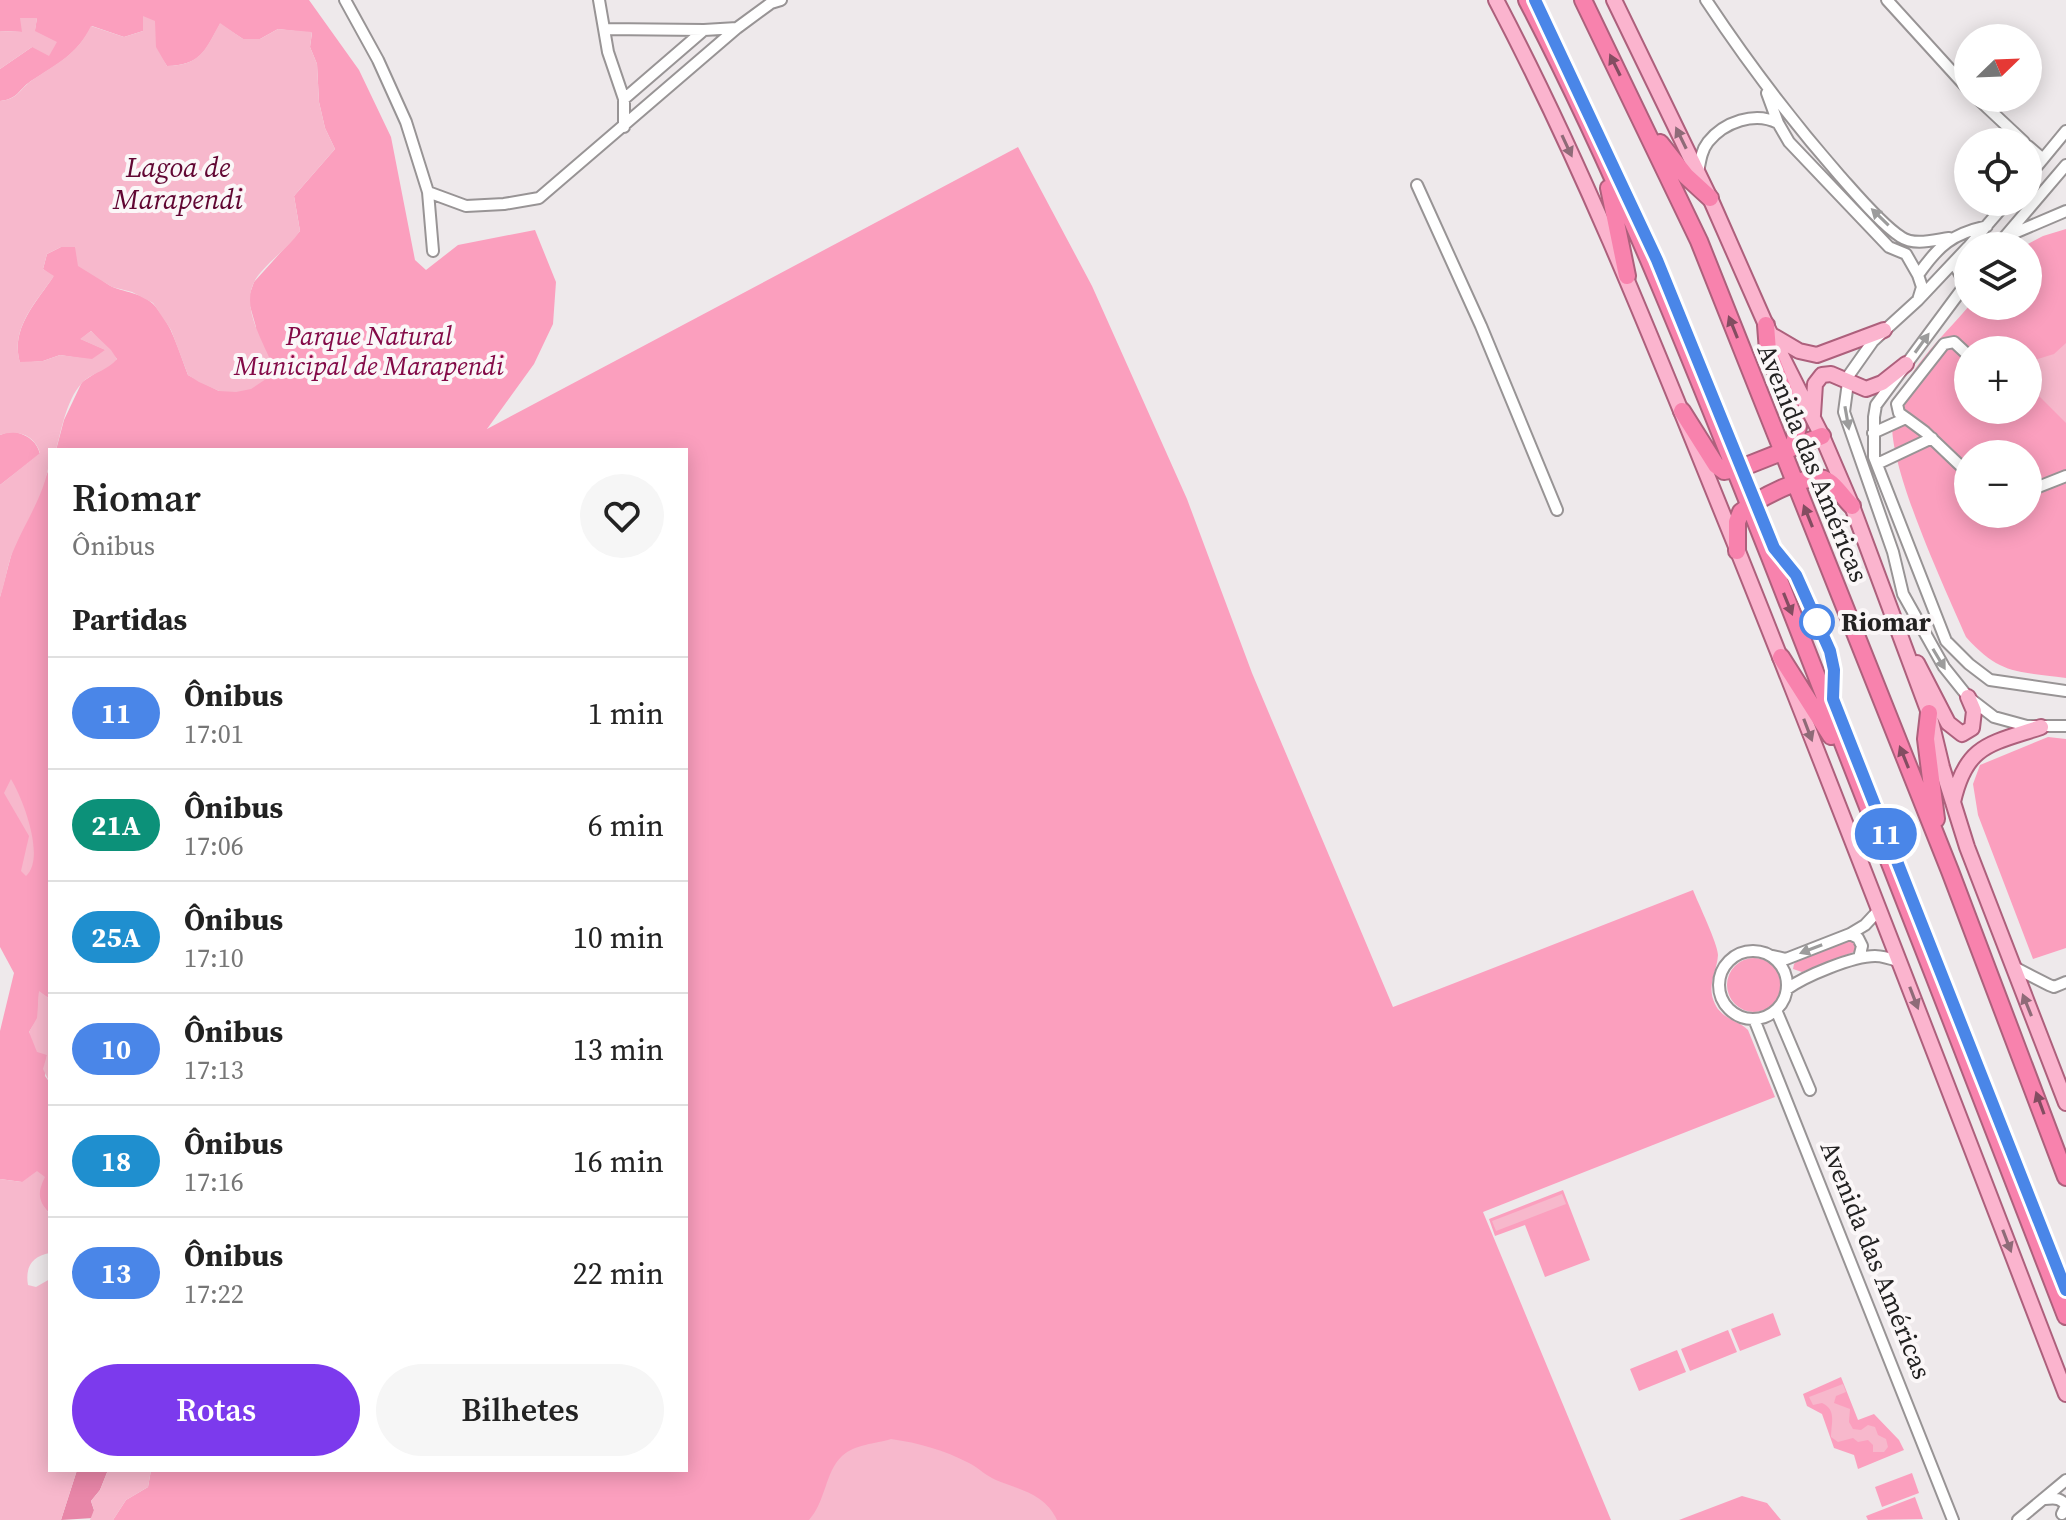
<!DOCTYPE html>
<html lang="pt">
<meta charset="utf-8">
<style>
:root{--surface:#fff;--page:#f6f6f6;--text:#222;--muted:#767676;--line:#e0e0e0;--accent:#7c3aed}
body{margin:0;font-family:"Source Serif 4",serif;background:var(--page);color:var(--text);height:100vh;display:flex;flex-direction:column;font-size:30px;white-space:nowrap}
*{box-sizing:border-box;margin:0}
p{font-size:26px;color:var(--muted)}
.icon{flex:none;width:44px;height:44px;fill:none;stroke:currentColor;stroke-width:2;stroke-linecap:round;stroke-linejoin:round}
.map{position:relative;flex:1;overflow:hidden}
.drawer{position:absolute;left:48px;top:448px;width:640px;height:1024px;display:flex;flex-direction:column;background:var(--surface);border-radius:0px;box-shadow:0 4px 20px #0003}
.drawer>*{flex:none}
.badge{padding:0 16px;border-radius:26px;font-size:28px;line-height:52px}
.needle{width:52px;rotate:67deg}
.fabs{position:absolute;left:1954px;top:24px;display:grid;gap:16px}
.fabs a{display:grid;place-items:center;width:88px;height:88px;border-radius:50%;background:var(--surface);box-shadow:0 4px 20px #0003;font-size:40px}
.map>.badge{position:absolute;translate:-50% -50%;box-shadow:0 0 0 4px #fff}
h2{padding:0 24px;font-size:30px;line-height:72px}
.round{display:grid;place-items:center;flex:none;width:84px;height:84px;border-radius:42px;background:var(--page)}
.summary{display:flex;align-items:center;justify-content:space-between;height:136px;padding:0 24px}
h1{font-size:38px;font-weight:600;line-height:60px}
.button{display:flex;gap:16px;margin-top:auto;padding:16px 24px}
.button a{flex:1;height:92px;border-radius:48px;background:var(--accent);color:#fff;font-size:32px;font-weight:600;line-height:92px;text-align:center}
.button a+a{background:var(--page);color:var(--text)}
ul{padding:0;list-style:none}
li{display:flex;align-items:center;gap:24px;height:112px;padding:0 24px;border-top:2px solid var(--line)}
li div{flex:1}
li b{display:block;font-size:30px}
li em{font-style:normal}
li .badge{min-width:88px;font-weight:700;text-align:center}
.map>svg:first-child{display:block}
.green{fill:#fb9fbe;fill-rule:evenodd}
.forest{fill:#e886a8}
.water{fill:#f7b8cc}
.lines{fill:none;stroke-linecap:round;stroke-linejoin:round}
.minor-casing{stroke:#989495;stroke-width:14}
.major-casing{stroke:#ad607c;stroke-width:18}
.highway-casing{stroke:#ad607c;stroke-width:20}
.minor{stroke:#fff;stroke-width:10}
.major{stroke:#fbb4ce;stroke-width:14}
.highway{stroke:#f882ad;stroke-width:16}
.oneway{fill:#834d61}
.oneway2{fill:#8f6b78}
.oneway3{fill:#9c9c9c}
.line-casing{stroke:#fff;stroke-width:18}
.line{stroke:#4a86e8;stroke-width:12}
.stop-dot{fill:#fff;stroke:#4a86e8;stroke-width:4}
.labels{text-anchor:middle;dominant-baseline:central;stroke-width:8;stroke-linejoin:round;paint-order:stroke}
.park-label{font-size:26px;font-style:italic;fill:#830a47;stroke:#fbf7f8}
.street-label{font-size:26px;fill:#232222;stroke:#fbf7f8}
.stop-label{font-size:26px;font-weight:bold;fill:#232222;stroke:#fbf7f8;text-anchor:start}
.water-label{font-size:28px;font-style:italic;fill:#610733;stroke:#fbf7f8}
</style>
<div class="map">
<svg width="2066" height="1520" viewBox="0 0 2066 1520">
<rect width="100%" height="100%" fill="#eee9eb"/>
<path class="green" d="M0,0H309L359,70L391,137L415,260L426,270L458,245L535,230L556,282L553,324L534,364L487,429L1018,147L1092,286L1187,499L1252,673L1393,1007L1693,890C1698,903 1718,944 1718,955C1717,972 1706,986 1715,1004C1722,1019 1738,1020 1748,1030L1775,1097L1483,1212L1611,1520H113L126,1500L148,1487L151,1470H686V450H56L64,420L82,382L117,359L91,331L81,339L106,350L92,360L60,355L43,361L20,363C10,329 36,303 53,277L43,269L47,254L61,247H75C85,260 94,276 109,285C123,293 143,292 155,306C172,325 179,351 188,375L219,391L256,327L248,299L254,282L300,231L294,196L335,149L325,128L319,102L317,64L310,47L312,33L278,29L260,39H243L220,24C205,51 201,65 167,66L143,31L124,37L92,26C76,55 58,64 31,81C18,90 18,99 0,101V69L32,47L37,18L23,32L0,31Z
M2066,229V678C2018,671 2001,676 1966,637C1947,593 1884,459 1893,417C1901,374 1942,338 1969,306H2028V246H2024L2043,236ZM1968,350H2028V410H1968ZM1968,454H2028V514H1968Z
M11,431C25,434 36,439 40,454L0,485V435Z
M50,467V999L39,992L38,1018L29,1032L47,1055L45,1076L50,1083V1214L41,1204L38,1190L22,1182L0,1179V1031L14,973L0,947V597L12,552Z
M2048,737L2066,739V948L2033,959L1978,815L1973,784L1980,765Z
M1852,940L1859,944L1856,951L1802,972L1793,969L1794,964L1798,960Z
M1727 985a27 27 0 1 1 54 0a27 27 0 1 1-54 0Z
M1563,1190L1590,1260L1545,1277L1525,1225L1495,1236L1489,1219Z
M1773,1313L1781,1335L1740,1351L1731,1329Z
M1728,1330L1737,1352L1690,1371L1681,1349Z
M1677,1350L1686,1372L1639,1391L1630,1369Z
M1841,1377L1858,1420L1874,1414L1899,1440L1904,1450L1858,1469L1854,1455L1834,1448L1822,1414L1807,1406L1803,1394Z
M1912,1473L1919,1493L1882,1507L1875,1487Z
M1742,1496L1767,1503L1781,1520H1679Z
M1915,1497L1923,1519L1868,1520L1866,1516Z"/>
<path class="forest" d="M77,1470H108L100,1490L91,1501L94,1510L93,1518L61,1520Z"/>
<path class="water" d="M143,16L155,21L156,47L167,66C201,65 205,50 220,23L243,39H260L278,29L312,32L310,47L317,64L319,102L325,128L335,149L294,196L300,231C289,247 274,257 261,272C236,299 260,335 272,364L266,379L251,389L236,392L219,391L199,382L188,375L171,330L153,303L132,292L112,287L78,266L75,247H61L47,254L43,269L54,276C36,302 10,329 20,362L43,361L60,355L92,359L105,350L80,339L91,331L111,350L117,359C108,370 95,372 85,380C67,396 62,428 56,450H50C50,487 28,516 14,549C7,564 6,581 0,597V485L40,453C35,435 17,429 0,435V101C18,99 18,91 31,81C57,63 76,56 91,26L124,37L143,31Z
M20,18H37L35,31L57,42L49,56L32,47L0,69V31L22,32Z
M2066,343V423L2028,385V362L2054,354Z
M11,779C23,799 46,858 26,876L21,871L29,836L4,793Z
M39,991L50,999V1083L43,1069L47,1055L37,1052L29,1032L37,1018Z
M37,1171L45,1177C37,1193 38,1201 50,1214V1253C32,1256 25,1267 28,1285L36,1287L50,1279V1470H77L61,1520H0V1179L22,1182Z
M1562,1194L1566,1204L1496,1231L1492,1221Z
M1843,1384L1846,1392L1836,1396L1834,1403L1850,1409L1849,1422L1853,1429L1861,1430L1868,1425L1875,1427L1878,1435L1886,1439L1888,1447L1884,1452H1873V1445L1868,1440L1858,1442L1853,1438L1838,1442L1831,1437C1831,1423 1837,1410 1822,1403L1813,1405L1809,1397Z
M891,1439C919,1443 944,1450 969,1463C979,1468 986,1476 996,1480C1020,1490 1045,1494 1057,1520H809C826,1501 825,1472 842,1456C855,1444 875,1444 891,1439Z
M108,1470H151L148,1487L126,1500L113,1520H90L94,1510L91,1501L100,1490Z"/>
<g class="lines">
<defs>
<path id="minor" d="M345,0L378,60L406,122L428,192L433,251
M599,0L608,52L624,99V127
M1706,0C1747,62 1791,120 1840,176C1856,194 1882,225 1901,237C1914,246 1934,240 1949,238
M1887,0L1968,89
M604,29L704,30L737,28
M1767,93L1778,123L1789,142L1889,247L1906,254L1918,275
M1977,98L2024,142
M624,99L704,30
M2028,146L2043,159
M1698,173C1700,162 1701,151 1708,142C1724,122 1755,111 1778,123
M2028,177L2066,131
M1417,185L1481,326L1557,510
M428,192L466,206L504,204L539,198L737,28L771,3L781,0
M2005,237L2066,211
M1969,246L2007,202
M1997,246L2066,165
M1968,247L1918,300L1873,341L1849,375L1844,412L1893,552L1903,594L1944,667L1968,697L1994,717L2027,726H2066
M1954,263L1965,284
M1968,281L1876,405L1874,417V457L1946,641L1969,664L1990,680L2066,691
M1918,300L1922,287L1918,275C1939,245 1952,234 1987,226
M1906,418L1899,413L1897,404L1944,344L1954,342L1968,355
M1873,433L1906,418L1925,432L1968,473
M1877,464L1932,438
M2028,491L2066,476
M1850,934L1858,938L1862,946L1859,958
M1719 985a34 34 0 1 1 68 0a34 34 0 1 1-68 0Z
M1773,956L1786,959L1850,934L1865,925L1879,910
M2014,967L2049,985L2054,987L2066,982
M1787,989C1805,976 1853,956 1875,956C1884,956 1892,959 1900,962
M1776,1010L1810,1090
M1754,1019L1953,1520
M2043,1499C2053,1499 2060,1496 2066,1506L2062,1514
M2018,1520L2066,1480"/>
<path id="major" d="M1496,0C1590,179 1663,367 1739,554C1851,833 1958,1114 2066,1394
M1614,0L1710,198L1766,325L1822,436L1852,506L1929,713L1942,767L1967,847L2066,1103
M1770,334L1799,351L1817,355L1884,330
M1813,415L1815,384L1822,375L1831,374L1866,389L1882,383L1906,364
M1917,663L1948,723L1962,734L1972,728L1974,711L1968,697
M1953,802C1966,744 1990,744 2041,727"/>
<path id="highway" d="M1527,0C1621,180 1695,369 1770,557C1870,809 1968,1063 2066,1316
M1583,0L1699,241L1950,871L2066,1177
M1660,143L1686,176L1710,198
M1609,188L1627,276
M1766,325L1768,351L1798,427L1793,447
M1682,411L1716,465L1724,471L1741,468L1822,436
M1737,551V522L1741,512C1756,500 1805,473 1824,479C1835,483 1843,498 1852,506
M1781,657L1831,736
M1929,713L1926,739L1936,819"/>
</defs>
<use href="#minor" class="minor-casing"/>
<use href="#major" class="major-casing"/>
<use href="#highway" class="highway-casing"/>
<use href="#minor" class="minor"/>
<use href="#major" class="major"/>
<use href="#highway" class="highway"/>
</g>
<defs><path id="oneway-solid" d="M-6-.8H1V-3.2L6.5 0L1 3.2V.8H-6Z" transform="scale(2)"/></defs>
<g class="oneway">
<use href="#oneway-solid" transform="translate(1615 65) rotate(-116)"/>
<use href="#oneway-solid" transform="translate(1733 327) rotate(-112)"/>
<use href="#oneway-solid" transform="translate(1808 516) rotate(-112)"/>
<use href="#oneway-solid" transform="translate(1788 604) rotate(68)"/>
<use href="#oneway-solid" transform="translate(1904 757) rotate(-112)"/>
<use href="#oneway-solid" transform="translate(2040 1103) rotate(-110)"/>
</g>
<g class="oneway2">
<use href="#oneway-solid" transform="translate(1681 138) rotate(-116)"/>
<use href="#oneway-solid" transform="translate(1567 146) rotate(65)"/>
<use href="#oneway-solid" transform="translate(1808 730) rotate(69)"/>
<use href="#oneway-solid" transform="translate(1914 998) rotate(69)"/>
<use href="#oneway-solid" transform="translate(2027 1005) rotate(-112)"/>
<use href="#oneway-solid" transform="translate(2007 1241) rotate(69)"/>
</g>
<g class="oneway3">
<use href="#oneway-solid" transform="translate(1880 217) rotate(-136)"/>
<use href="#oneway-solid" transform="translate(1922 343) rotate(-54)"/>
<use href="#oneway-solid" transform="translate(1847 418) rotate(80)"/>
<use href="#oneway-solid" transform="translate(1939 659) rotate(59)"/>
<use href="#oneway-solid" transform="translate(1811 949) rotate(159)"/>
</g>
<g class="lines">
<defs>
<path id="line" d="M1535,0L1657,260L1774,548L1796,575L1830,651L1834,670L1833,699L2066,1290"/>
</defs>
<use href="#line" class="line-casing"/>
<use href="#line" class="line"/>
</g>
<circle class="stop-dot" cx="1817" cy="622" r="16"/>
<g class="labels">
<g class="park-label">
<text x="369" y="336">Parque Natural<tspan x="369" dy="30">Municipal de Marapendi</tspan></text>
</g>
<g class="street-label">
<text transform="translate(1813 463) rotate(68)">Avenida das Américas</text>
<text transform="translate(1876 1260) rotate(68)">Avenida das Américas</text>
</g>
<g class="stop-label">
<text x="1841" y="622">Riomar</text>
</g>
<g class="water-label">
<text x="178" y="167">Lagoa de<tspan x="178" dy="32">Marapendi</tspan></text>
</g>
</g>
</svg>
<div class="fabs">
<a><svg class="needle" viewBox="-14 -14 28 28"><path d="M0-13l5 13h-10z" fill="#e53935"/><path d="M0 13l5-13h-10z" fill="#767676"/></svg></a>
<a><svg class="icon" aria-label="locate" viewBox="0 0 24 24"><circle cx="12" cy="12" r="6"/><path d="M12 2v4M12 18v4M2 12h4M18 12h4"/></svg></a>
<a><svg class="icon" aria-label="layers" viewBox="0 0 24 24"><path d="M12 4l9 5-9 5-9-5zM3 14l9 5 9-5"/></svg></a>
<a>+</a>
<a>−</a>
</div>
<b class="badge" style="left:1886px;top:834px;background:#4a86e8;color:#fff">11</b>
<section class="drawer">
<div class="summary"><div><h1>Riomar</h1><p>Ônibus</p></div><a class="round"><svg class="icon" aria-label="heart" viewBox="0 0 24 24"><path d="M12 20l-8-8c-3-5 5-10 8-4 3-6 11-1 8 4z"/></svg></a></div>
<h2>Partidas</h2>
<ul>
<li><span class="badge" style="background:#4a86e8;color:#fff">11</span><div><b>Ônibus</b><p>17:01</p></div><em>1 min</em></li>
<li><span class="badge" style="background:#0c9179;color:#fff">21A</span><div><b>Ônibus</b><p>17:06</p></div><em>6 min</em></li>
<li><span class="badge" style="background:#1f8fcf;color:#fff">25A</span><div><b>Ônibus</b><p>17:10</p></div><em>10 min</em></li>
<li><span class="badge" style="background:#4a86e8;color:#fff">10</span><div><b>Ônibus</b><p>17:13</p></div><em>13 min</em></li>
<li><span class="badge" style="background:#1f8fcf;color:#fff">18</span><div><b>Ônibus</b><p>17:16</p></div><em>16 min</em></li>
<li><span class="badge" style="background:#4a86e8;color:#fff">13</span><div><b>Ônibus</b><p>17:22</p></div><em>22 min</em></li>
</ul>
<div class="button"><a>Rotas</a><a>Bilhetes</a></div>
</section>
</div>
